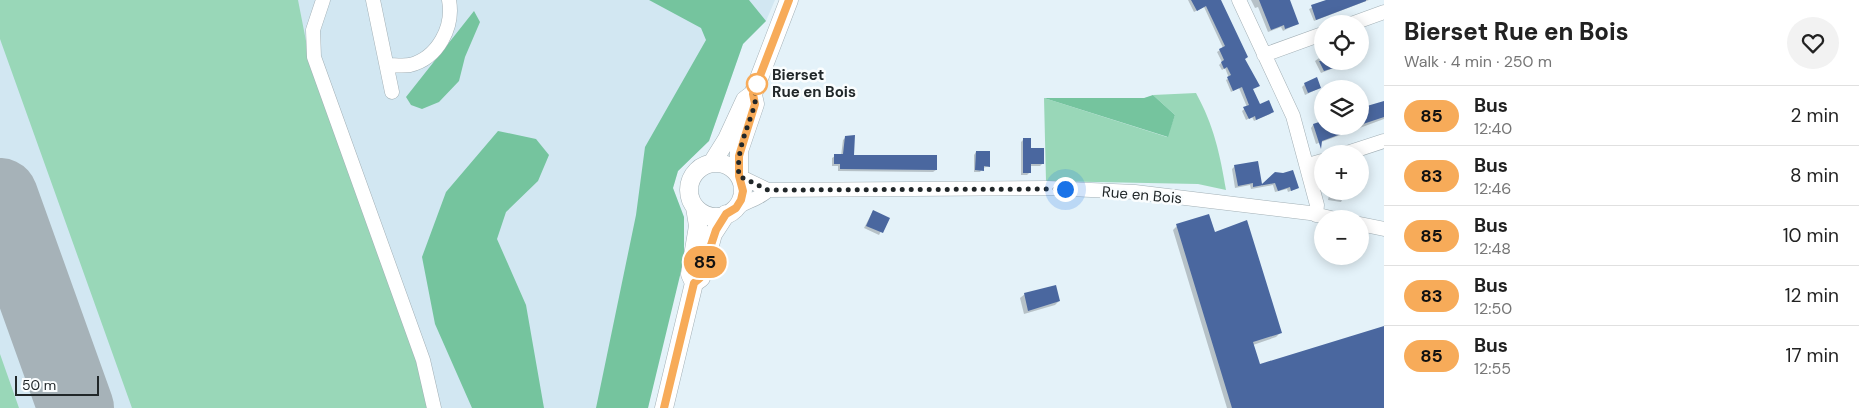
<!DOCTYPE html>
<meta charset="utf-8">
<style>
:root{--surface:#fff;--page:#f2f2f2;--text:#222;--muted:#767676;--line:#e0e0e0}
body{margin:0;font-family:"DM Sans",sans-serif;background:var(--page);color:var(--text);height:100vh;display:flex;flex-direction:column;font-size:19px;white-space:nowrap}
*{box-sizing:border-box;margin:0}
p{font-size:16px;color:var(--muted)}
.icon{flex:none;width:28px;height:28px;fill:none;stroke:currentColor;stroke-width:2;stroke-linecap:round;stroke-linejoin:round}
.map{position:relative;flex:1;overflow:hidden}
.drawer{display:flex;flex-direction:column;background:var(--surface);width:475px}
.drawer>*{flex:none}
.badge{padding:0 10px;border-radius:16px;font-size:18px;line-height:32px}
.fabs{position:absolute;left:1314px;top:15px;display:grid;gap:10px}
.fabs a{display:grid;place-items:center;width:55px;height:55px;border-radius:50%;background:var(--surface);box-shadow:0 2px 12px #0003;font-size:25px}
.scale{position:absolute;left:15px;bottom:12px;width:84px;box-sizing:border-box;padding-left:5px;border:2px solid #212729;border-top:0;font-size:14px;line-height:18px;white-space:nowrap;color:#212729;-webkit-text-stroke:4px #fafdfe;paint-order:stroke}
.you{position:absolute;width:25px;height:25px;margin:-12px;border:4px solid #fff;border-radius:50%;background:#1a73e8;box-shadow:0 0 0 8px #1a73e833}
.map>.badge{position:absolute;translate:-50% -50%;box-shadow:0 0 0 2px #fff}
.round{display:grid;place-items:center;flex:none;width:52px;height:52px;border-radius:26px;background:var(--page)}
.summary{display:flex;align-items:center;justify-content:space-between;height:85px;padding:0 20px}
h1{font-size:24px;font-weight:800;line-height:38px}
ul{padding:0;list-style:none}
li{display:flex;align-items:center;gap:15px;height:60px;padding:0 20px;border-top:1px solid var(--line)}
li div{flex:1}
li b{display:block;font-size:19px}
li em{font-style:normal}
li .badge{min-width:55px;font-weight:700;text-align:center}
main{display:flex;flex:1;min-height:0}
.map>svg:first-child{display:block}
.built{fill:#d2e7f2}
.green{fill:#99d7b8}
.forest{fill:#75c49e}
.shadow{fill:#0003}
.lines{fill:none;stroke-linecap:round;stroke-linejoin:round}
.runway{stroke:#a6b2b8;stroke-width:76}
.building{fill:#4a679f}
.minor-casing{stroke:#a3b0b6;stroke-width:15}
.major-casing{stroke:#a3b0b6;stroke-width:19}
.minor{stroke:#fff;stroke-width:14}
.major{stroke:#fff;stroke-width:18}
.line-casing{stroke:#fff;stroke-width:11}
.line{stroke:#f7ab59;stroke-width:8}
.walk{stroke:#212729;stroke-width:5;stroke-dasharray:0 9}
.stop-dot{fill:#fff;stroke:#f7ab59;stroke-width:2.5}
.labels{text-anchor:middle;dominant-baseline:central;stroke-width:5;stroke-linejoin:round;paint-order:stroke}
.stop-label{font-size:15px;font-weight:bold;fill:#212729;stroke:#fafdfe;text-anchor:start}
.street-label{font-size:15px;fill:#212729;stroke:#fafdfe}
</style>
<main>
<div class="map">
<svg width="1384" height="408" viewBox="0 0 1384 408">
<rect width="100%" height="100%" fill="#e4f2f9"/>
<path class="built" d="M0,0H775L766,21L743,44L709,141L678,171L673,188L684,217L648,408H0Z"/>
<path class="green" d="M0,0H298L307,46L423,373L429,408H132L0,39Z
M1196,93C1214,126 1220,154 1226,190L1198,184L1046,181L1044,98L1167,137L1175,115L1153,95Z
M0,354L19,408H0Z"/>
<path class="forest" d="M649,0H749L766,21L743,44L709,141L678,171L673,188L684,217V259L648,408H596L636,215L645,147L706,40L701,28Z
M474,11L480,22L465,57L459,81L439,102L422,109L411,105L406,97Z
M1153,95L1175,115L1168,137L1044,98H1144Z
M498,131L536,139L549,155L538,181L506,212L497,239L526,305L544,408H472L435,324L422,257L446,192Z"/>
<path class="shadow" d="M1188,0H1219L1244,60L1252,89L1259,106L1270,114L1254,121L1252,117L1246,120L1242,111L1247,107L1239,88L1231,92L1226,80L1229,78L1225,68L1222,70L1219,65L1222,62L1217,52L1223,48L1204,7L1194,12Z
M1251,0H1276L1297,24L1283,31L1281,27L1268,32L1258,7L1255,8Z
M1330,0H1369L1314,21L1309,9Z
M1322,56V61H1351L1321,73L1315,61Z
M1305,84L1320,88L1305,95L1302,87Z
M1384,102V119L1316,144L1311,128L1313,125L1322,122V126H1360V105L1363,104L1364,108Z
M846,137L853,156L936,170L933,172L838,171V166H832V158L835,156H841L843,140Z
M1023,140L1043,163L1040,166H1030V172L1027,175H1021V142Z
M976,152L989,166L983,168L980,172H974V155Z
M1257,163L1261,186L1275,173L1298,188L1288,192L1287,189L1275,192L1273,185L1251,189L1250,185L1235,188L1232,169L1235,166Z
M1330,191H1355L1352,196L1345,194L1341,202L1328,200Z
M873,211L888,218L879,235L864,228Z
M1177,226L1214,233L1280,333L1276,337L1253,345L1259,366L1384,327V408H1227L1173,230Z
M1025,294L1059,301L1055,305L1024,314L1020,298Z"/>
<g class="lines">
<path class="runway" d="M0,196L76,408"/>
</g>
<path class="building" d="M1191,0H1221L1248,57L1245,59L1260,86L1253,89L1260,104L1269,100L1274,112L1256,120L1255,116L1249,119L1243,107L1249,105L1242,87L1233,91L1227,77L1231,75L1227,67L1224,69L1221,62L1224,60L1219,49L1225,46L1206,6L1197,11Z
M1259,0H1290L1299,24L1285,29L1284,25L1271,30Z
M1326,0H1366V1L1316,20L1311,5Z
M1319,61H1349V63L1324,71Z
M1317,77L1321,88L1308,93L1304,83Z
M1384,101V117L1360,125V108Z
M1322,121V126L1360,127L1322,141L1321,149L1313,124Z
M855,135L854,155H937V170L840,169V164H834V154H843L845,136Z
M1023,138H1031V148H1044V164H1031V173H1023Z
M976,151H990V167L984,166V171L975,170Z
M1258,161L1262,184L1275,172L1283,173L1293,170L1299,188L1291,191L1290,187L1278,191L1275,183L1253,187V183L1238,186L1234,165Z
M873,210L890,218L883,233L866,226Z
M1209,214L1215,232L1247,220L1282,333L1253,342L1260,364L1384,326V408H1232L1176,224Z
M1056,285L1060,301L1028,311L1024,293Z"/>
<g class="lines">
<defs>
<path id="minor" d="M323,0L313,30L314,57L423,360L434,408
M373,0L392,92
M1239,0L1293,116L1317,205L1316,215
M1351,24L1384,12
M1264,55L1322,34
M387,65C394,65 403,66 410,65C438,58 454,27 449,0
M1344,154L1384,141
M1308,165L1322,161
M739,176L768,190L1047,188L1135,192L1310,213L1335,219
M736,208C745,202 763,197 768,190
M1360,224L1384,229"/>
<path id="major" d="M712,163L727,139L745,100L753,94L789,0
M689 190a27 27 0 1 1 54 0a27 27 0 1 1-54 0Z
M739,176V151L755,104L753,95
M694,283L690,274L698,226L695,207
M664,408L694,283L701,278L713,234L726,214"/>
</defs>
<use href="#minor" class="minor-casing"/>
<use href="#major" class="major-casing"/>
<use href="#minor" class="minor"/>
<use href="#major" class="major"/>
</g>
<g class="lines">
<defs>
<path id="line" d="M664,408L694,283L700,278L716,230L726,214L736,208L741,200L743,191L739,176V156L755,104L753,94L789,0"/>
</defs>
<use href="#line" class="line-casing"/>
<use href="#line" class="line"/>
<path class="walk" d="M757,84C753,95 757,98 754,107C747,130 736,151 739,176L768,190L1065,189"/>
</g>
<circle class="stop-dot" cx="757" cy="84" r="10"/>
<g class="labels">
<g class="stop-label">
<text x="772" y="75">Bierset<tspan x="772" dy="17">Rue en Bois</tspan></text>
</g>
<g class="street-label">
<text transform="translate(1142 195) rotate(5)">Rue en Bois</text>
</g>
</g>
</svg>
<div class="fabs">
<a><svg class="icon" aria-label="locate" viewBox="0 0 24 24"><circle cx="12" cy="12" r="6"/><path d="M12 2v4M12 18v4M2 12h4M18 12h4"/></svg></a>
<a><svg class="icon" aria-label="layers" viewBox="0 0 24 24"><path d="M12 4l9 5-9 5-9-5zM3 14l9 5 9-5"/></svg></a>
<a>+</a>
<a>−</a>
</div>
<div class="scale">50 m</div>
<div class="you" style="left:1065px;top:189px"></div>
<b class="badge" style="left:705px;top:262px;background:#f7ab59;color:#111">85</b>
</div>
<section class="drawer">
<div class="summary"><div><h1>Bierset Rue en Bois</h1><p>Walk · 4 min · 250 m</p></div><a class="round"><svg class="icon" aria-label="heart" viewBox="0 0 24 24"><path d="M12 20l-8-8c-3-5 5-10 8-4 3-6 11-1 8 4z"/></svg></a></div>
<ul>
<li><span class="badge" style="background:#f7ab59;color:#111">85</span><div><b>Bus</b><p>12:40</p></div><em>2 min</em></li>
<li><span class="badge" style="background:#f7ab59;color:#111">83</span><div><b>Bus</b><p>12:46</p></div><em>8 min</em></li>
<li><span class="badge" style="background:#f7ab59;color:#111">85</span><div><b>Bus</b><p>12:48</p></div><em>10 min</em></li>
<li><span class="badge" style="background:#f7ab59;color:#111">83</span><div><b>Bus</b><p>12:50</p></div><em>12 min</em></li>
<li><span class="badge" style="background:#f7ab59;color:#111">85</span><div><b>Bus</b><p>12:55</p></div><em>17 min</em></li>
</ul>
</section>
</main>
